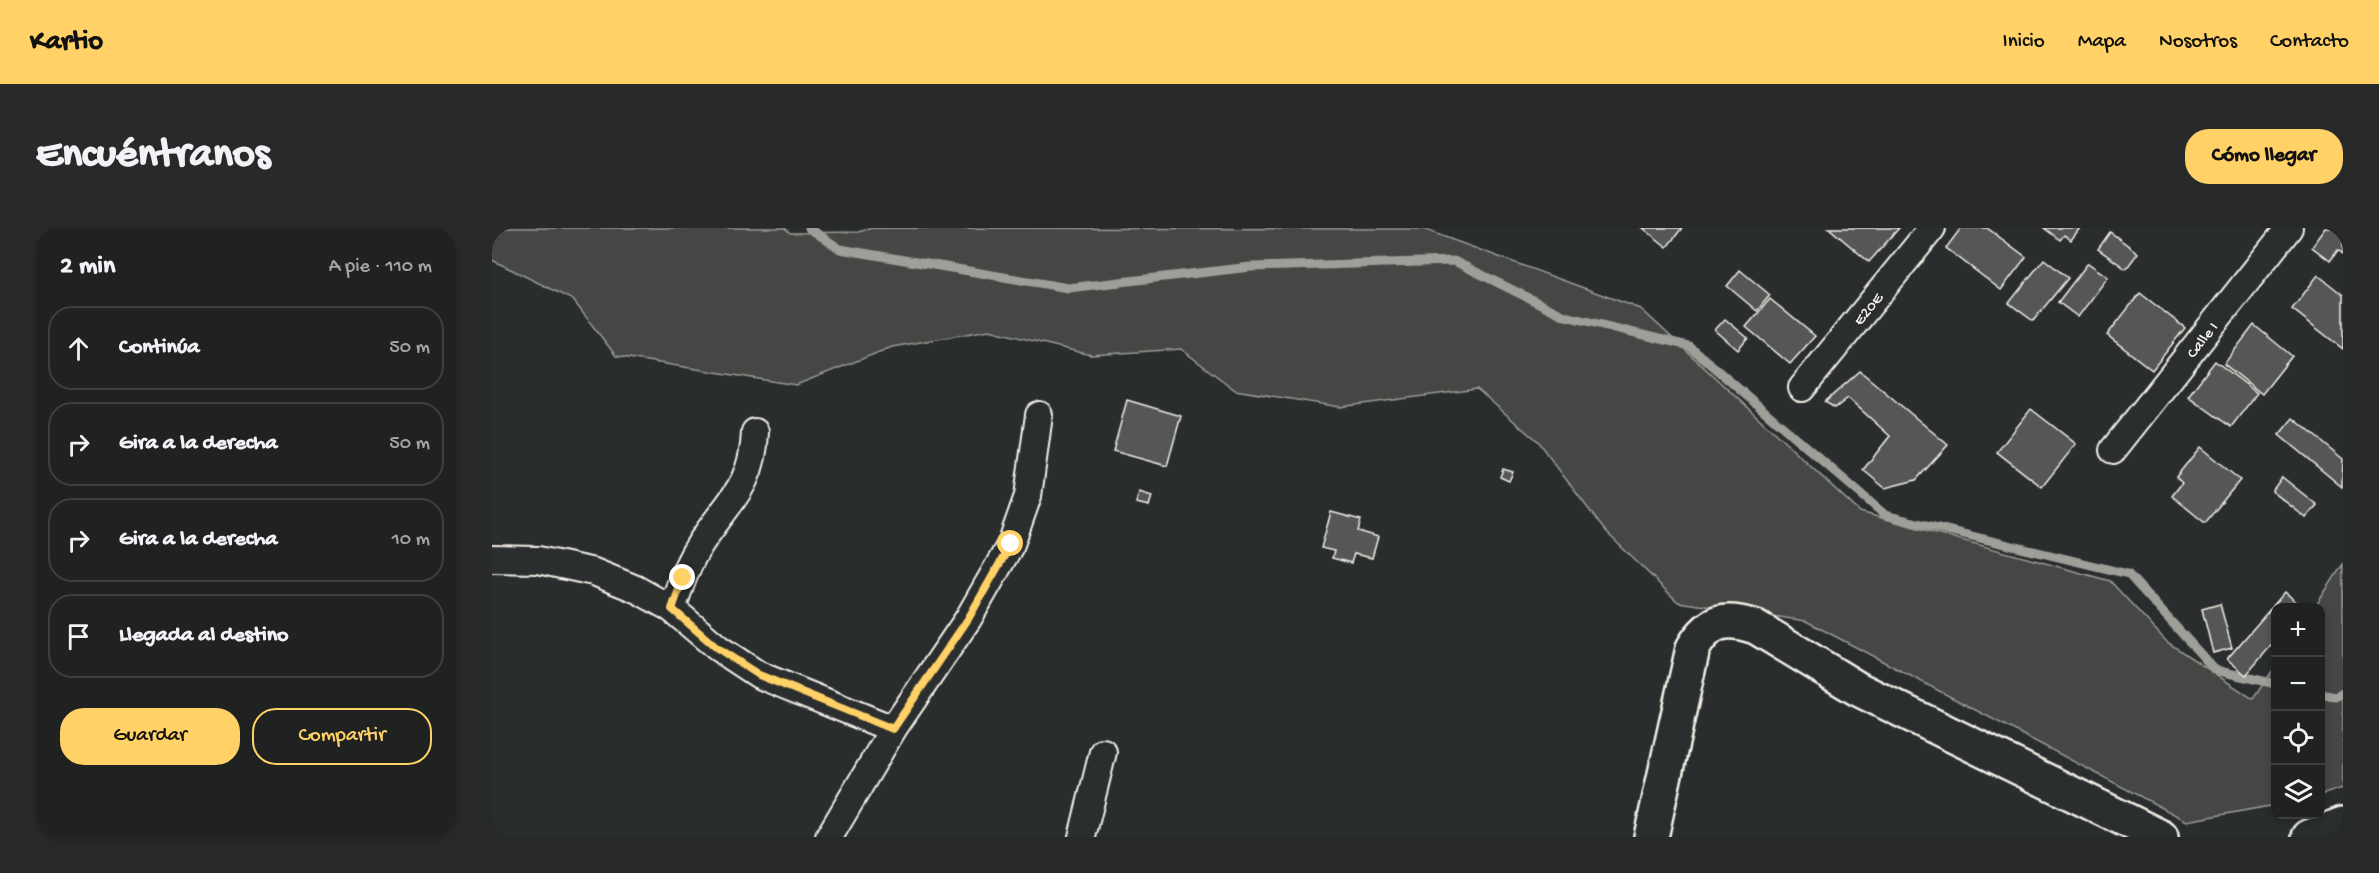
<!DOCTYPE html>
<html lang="es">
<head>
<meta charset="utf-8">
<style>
  :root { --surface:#202222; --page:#282a2a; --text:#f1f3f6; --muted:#a2a4a5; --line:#3d3f40; --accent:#ffd166 }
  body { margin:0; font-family:"Gochi Hand",sans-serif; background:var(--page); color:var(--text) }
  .controls { position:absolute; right:18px; bottom:18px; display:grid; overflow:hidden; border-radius:12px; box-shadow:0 3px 9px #0003 }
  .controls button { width:54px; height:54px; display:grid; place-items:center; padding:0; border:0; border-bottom:2px solid var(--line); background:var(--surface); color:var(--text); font:30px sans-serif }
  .stop { position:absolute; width:18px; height:18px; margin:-14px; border:4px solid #ffd166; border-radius:50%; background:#fff }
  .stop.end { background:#ffd166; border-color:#fff; box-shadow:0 2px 6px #0008 }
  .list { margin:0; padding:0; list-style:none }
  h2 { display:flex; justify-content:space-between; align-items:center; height:78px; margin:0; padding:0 24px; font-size:26px }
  h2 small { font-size:20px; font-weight:400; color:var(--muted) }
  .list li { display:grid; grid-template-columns:39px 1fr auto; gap:18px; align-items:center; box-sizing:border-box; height:84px; margin:0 12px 12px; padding:0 12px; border:2px solid var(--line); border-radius:24px }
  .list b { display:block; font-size:22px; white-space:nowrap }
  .list em { font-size:20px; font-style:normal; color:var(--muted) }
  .actions { display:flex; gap:12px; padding:18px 24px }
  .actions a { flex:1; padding:14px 0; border:2px solid var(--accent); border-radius:24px; text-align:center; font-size:21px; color:var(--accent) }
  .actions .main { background:var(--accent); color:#111 }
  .icon { flex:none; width:33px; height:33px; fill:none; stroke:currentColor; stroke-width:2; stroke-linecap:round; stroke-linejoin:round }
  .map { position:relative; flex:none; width:1851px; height:609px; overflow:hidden; border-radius:24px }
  header { display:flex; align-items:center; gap:36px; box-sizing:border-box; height:84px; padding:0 30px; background:var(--accent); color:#111 }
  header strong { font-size:28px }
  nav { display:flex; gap:33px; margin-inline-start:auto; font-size:21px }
  .intro { display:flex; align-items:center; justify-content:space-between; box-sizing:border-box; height:144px; padding:0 36px }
  h1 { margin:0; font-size:42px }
  .button { padding:15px 27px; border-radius:24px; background:var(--accent); color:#111; font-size:21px; font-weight:700 }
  main { display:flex; gap:36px; padding:0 36px }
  aside { flex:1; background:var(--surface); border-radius:24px; box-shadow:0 3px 9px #0003 }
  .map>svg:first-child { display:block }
  .green { fill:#444645; stroke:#9c9c96; stroke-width:1.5 }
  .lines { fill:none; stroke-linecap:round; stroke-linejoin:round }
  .stream { stroke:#9f9f9a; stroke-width:9 }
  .building { fill:#555756; stroke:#f4f1e8; stroke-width:1.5 }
  .street-casing { stroke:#f4f1e8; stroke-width:30 }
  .secondary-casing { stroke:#f4f1e8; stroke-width:38 }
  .street { stroke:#2a2d2e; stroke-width:26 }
  .secondary { stroke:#2a2d2e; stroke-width:33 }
  .route { stroke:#ffd166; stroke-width:8 }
  .labels { text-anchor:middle; stroke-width:5; stroke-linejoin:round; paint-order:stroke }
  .street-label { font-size:16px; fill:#f4f1e8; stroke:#2a2d2e }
</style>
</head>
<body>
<header>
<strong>Kartio</strong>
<nav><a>Inicio</a><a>Mapa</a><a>Nosotros</a><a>Contacto</a></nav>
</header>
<div class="intro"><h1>Encuéntranos</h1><a class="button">Cómo llegar</a></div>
<main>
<aside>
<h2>2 min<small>A pie · 110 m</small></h2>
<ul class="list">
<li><svg class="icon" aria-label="ahead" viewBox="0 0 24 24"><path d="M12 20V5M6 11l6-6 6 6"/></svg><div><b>Continúa</b></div><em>50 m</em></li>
<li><svg class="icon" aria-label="right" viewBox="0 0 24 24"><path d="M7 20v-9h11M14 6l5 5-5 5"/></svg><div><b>Gira a la derecha</b></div><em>50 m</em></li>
<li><svg class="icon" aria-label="right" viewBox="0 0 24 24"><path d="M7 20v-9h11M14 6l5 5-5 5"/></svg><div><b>Gira a la derecha</b></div><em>10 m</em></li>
<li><svg class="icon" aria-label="arrive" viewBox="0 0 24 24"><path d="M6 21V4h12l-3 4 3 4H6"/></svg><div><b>Llegada al destino</b></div></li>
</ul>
<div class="actions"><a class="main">Guardar</a><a>Compartir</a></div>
</aside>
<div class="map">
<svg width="1851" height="609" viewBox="0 0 1851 609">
  <rect width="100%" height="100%" fill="#2a2d2e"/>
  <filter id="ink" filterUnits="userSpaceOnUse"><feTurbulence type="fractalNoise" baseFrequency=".0167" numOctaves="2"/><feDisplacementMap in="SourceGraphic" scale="12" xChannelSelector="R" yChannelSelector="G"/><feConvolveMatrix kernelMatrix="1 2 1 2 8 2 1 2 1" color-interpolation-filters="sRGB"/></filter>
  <g filter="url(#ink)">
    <g class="green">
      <path d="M 0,0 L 293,0 L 298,5 L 366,4 L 380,0 L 931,1 L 1149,81 L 1368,284 L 1618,353 L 1675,414 L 1761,471 L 1783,439 L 1783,577 L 1695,593 L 1314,393 L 1186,374 L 1113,303 L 1046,214 L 985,161 L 848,179 L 743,162 L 689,121 L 599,127 L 497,102 L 400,119 L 304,157 L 124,128 L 81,72 L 0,32 Z"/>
      <path d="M 1851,336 L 1851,560 L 1829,567 L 1828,380 L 1823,379 Z"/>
    </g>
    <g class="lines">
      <g class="stream">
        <path d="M 317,0 L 348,21 L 576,60 L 759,39 L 962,33 L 1073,88 L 1197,118 L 1393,287 L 1636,346 L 1723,442 L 1784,456"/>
        <path d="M 1828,466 L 1844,469 L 1851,465"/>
      </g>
    </g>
    <g class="building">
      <path d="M 1151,0 L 1190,0 L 1175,19 Z"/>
      <path d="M 1337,0 L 1407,0 L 1377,34 Z"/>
      <path d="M 1469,0 L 1495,0 L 1534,29 L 1509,62 L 1454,20 Z"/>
      <path d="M 1552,0 L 1588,0 L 1579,12 L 1572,7 L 1568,12 Z"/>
      <path d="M 1834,0 L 1851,0 L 1851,26 L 1846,22 L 1838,33 L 1820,19 Z"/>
      <path d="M 1618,4 L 1646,25 L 1634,41 L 1606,21 Z"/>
      <path d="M 1552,31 L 1576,50 L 1541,93 L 1517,75 Z"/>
      <path d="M 1596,35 L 1616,49 L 1586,89 L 1566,74 Z"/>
      <path d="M 1248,42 L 1278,67 L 1265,83 L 1235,58 Z"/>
      <path d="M 1826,47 L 1851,67 L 1851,121 L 1800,81 Z"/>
      <path d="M 1648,65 L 1693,100 L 1660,142 L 1615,107 Z"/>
      <path d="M 1278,71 L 1323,108 L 1298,136 L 1254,99 Z"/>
      <path d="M 1233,91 L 1256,110 L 1246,122 L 1223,102 Z"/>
      <path d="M 1762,97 L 1800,128 L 1770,166 L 1732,136 Z"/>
      <path d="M 1723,133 L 1765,165 L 1739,199 L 1696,168 Z"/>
      <path d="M 1368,143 L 1456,217 L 1424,252 L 1393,260 L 1371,242 L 1398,208 L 1356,170 L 1343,180 L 1333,174 Z"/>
      <path d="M 635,172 L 689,188 L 675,238 L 621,223 Z"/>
      <path d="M 1539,181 L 1584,216 L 1550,259 L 1505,224 Z"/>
      <path d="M 1801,190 L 1851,231 L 1850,259 L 1787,207 Z"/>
      <path d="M 1708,219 L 1748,252 L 1713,295 L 1680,268 L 1690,255 L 1684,249 Z"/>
      <path d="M 1011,241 L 1021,244 L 1017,253 L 1008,249 Z"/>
      <path d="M 1790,249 L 1825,277 L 1814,290 L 1780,263 Z"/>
      <path d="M 647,264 L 660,268 L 657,278 L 644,275 Z"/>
      <path d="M 839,284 L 869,292 L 866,303 L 886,309 L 880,330 L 862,326 L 859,335 L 840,330 L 842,323 L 829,320 Z"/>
      <path d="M 1793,364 L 1811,380 L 1784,380 L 1784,412 L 1754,447 L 1735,431 Z"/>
      <path d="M 1728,376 L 1740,420 L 1721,425 L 1710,381 Z"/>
    </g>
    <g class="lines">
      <g class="street-casing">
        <g id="street">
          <path d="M 1310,160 L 1440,0"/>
          <path d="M 1621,222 L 1797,0"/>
          <path d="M 0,331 L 46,332 L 102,344 L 144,361 L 180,381 L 226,420 L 267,447 L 401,501"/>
          <path d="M 180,381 C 187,361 193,340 205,321 C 232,276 261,262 263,204"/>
          <path d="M 337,609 L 401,501 L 476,391 L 519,316 L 536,268 L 547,187"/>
          <path d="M 590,609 L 611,524"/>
        </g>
      </g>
      <g class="secondary-casing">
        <g id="secondary">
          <path d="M 1159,609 L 1201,420 C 1218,392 1232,389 1264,399 L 1366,461 L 1669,609"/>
          <path d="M 1817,609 L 1851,596"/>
        </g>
      </g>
      <use href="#street" class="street"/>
      <use href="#secondary" class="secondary"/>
    </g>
  </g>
  <g class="lines" filter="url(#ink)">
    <path class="route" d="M 191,350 L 180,381 L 225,420 L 267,447 L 401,501 L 476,391 L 519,316"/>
  </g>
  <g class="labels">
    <g class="street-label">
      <text transform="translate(1375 80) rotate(-51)" y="6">E20E</text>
      <text transform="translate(1709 111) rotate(-52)" y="6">Calle I</text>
    </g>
  </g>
</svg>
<div class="controls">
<button>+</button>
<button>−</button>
<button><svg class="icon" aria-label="locate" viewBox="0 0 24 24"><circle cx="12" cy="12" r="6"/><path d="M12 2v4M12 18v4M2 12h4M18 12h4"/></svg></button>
<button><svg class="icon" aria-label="layers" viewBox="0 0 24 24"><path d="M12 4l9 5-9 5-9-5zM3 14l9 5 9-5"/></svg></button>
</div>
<div class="stop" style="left:519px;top:316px"></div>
<div class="stop end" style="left:191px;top:350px"></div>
</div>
</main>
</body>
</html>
